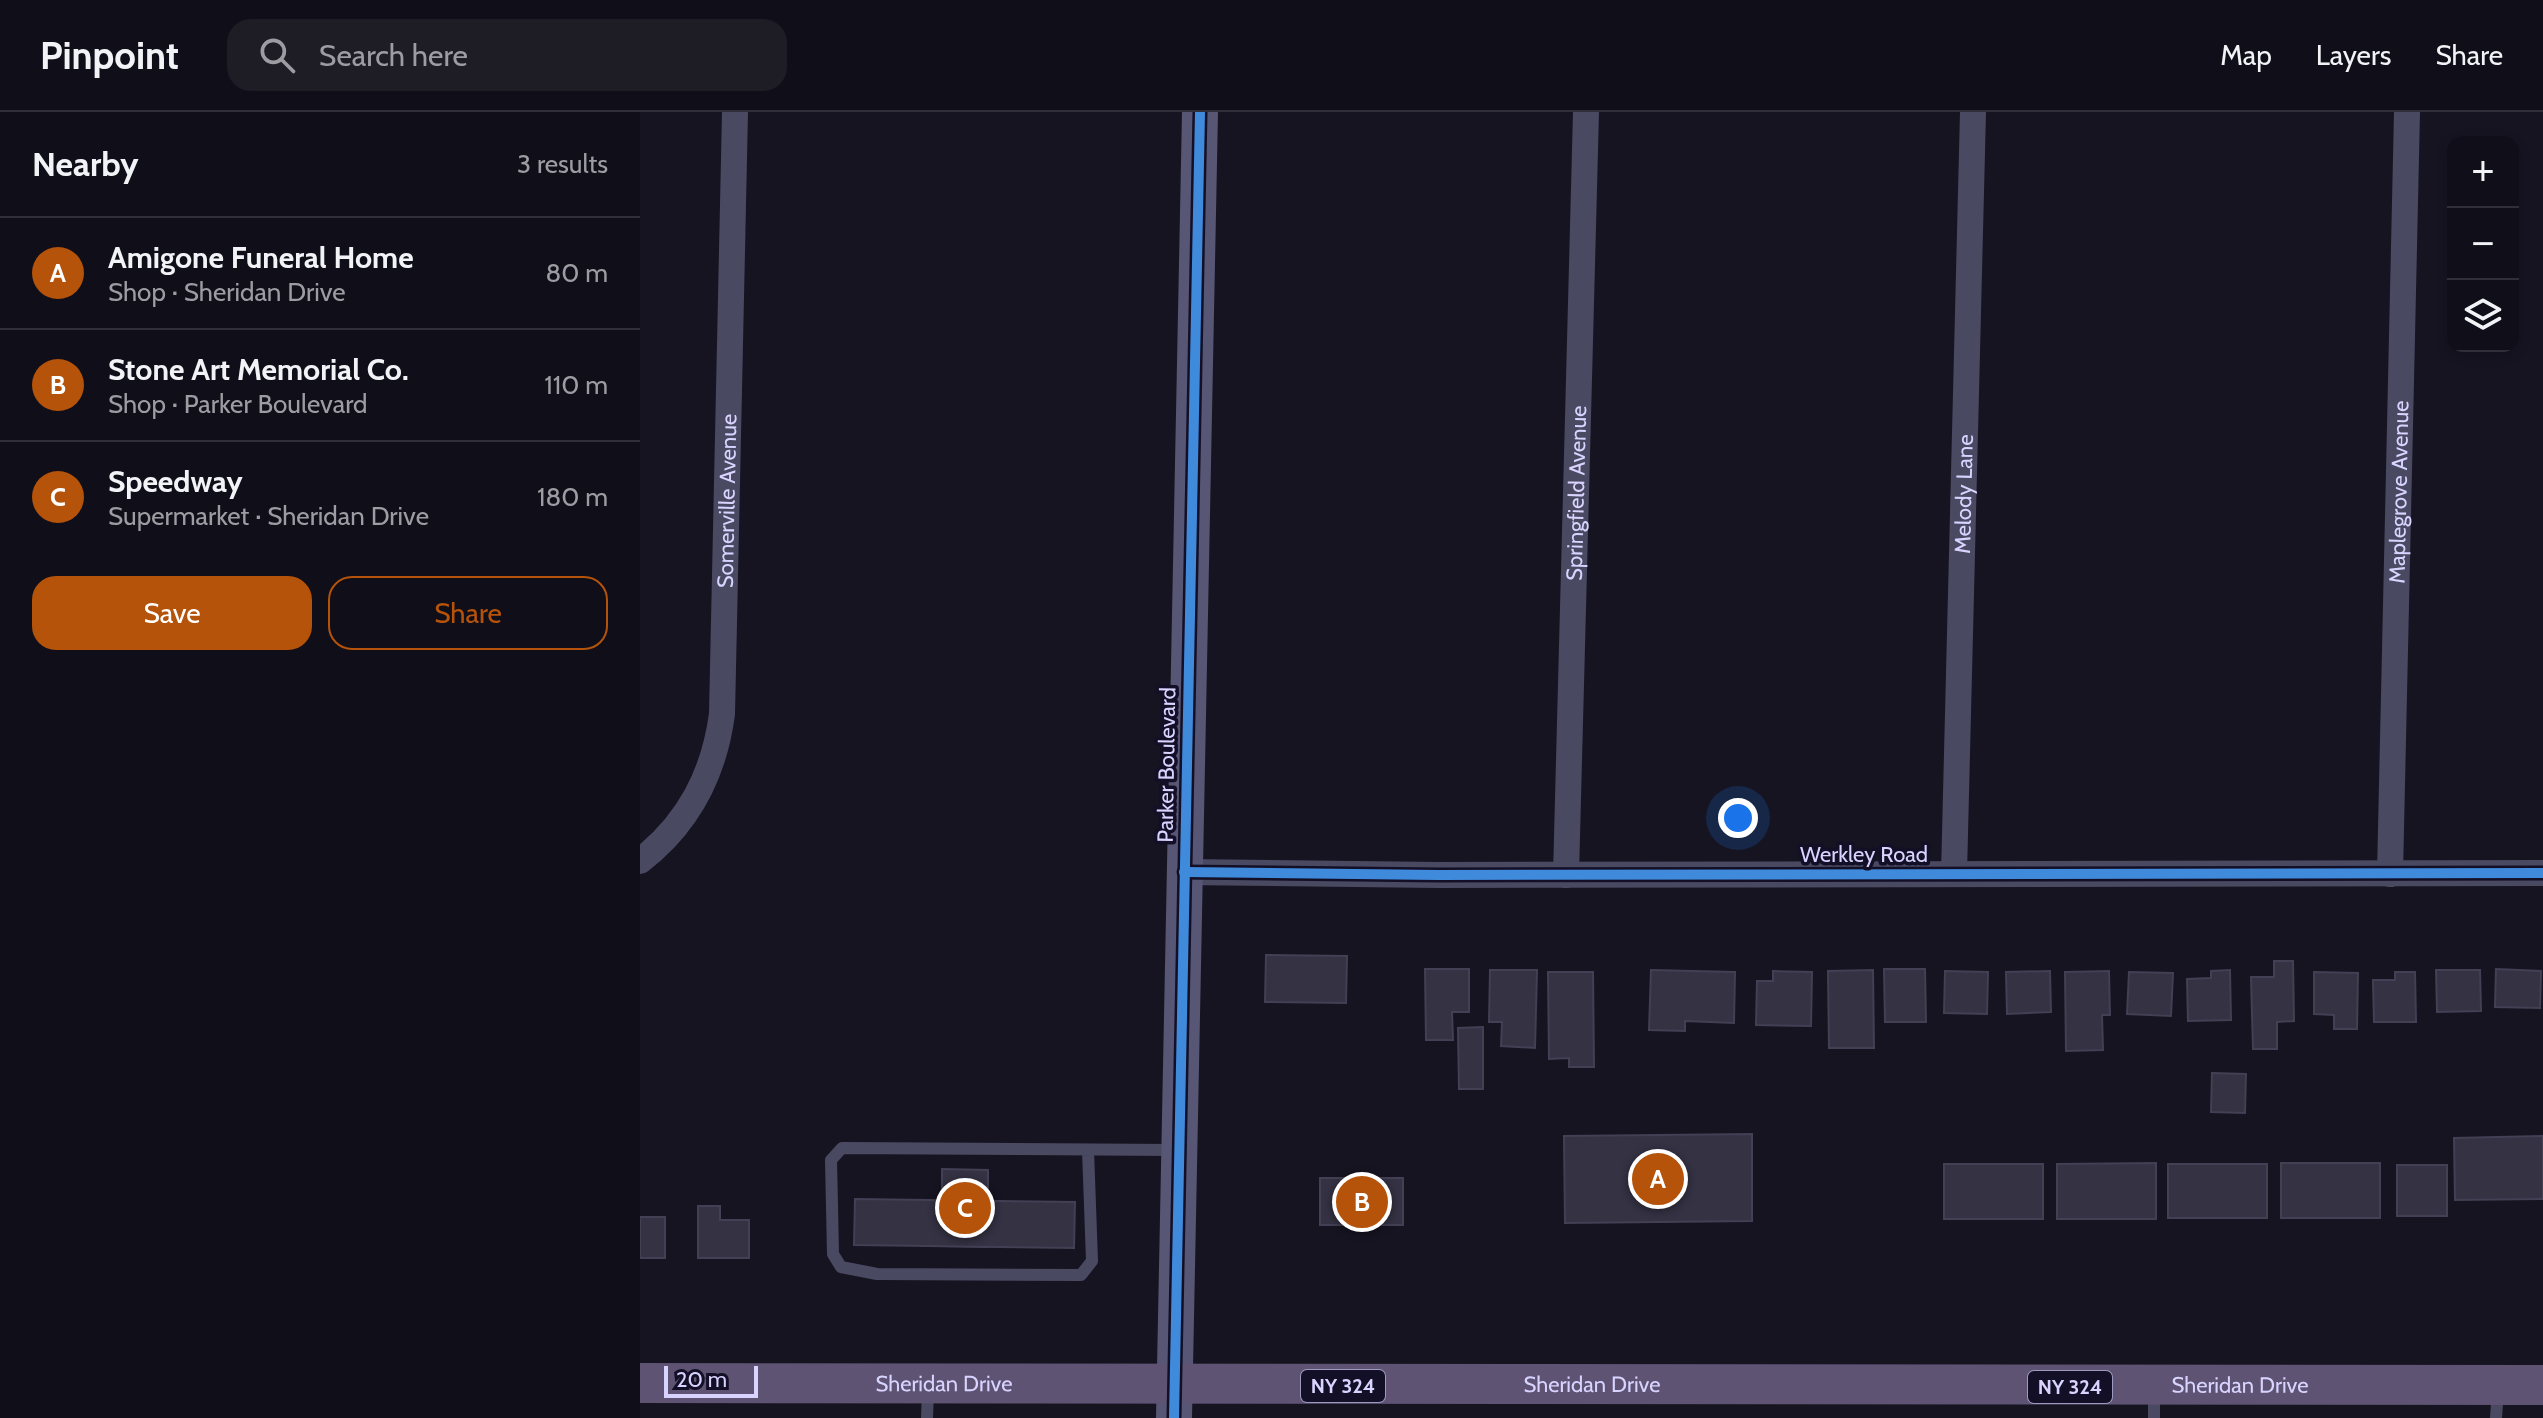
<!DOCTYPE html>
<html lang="en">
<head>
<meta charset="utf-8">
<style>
  :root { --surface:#100f19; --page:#1e1d26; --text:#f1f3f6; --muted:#9c9ca2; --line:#302f38; --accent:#b45309 }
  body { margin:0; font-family:Cabin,sans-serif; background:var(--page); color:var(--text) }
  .controls { position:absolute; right:24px; top:24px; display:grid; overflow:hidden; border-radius:16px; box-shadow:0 4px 12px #0003 }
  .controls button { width:72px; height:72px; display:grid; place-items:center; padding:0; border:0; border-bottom:2px solid var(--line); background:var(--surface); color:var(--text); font:40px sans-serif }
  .scale { position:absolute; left:24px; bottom:20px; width:94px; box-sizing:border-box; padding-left:8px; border:4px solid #d9d4ff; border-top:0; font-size:22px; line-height:28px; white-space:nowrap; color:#d9d4ff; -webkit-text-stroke:6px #130f26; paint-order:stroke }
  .you { position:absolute; left:1098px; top:706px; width:28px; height:28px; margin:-20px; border:6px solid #fff; border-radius:50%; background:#1a73e8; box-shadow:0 0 0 12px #1a73e833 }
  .badge { display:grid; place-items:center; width:52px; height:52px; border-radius:50%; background:var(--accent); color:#fff; font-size:26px; font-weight:700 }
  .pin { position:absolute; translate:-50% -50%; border:4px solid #fff; box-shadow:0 2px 8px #0006 }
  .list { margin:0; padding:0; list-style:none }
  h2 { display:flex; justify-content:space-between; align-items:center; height:104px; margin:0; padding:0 32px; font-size:34px }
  h2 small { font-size:26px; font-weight:400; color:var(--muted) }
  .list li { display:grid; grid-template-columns:52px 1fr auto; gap:24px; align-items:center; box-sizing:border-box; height:112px; padding:0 32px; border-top:2px solid var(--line) }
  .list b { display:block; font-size:30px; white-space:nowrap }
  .list p { margin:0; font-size:26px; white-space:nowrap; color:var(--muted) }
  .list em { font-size:26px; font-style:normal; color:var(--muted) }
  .actions { display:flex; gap:16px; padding:24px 32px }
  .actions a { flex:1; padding:18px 0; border:2px solid var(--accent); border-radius:24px; text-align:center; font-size:28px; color:var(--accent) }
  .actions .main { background:var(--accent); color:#fff }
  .icon { flex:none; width:44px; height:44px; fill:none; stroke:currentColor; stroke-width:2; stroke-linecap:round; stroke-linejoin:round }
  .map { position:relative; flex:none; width:1903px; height:1306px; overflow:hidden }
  header { display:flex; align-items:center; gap:48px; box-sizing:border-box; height:112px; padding:0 40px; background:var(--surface); border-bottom:2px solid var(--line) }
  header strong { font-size:38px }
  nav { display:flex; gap:44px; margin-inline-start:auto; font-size:28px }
  .search { width:560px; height:72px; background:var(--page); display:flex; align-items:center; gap:20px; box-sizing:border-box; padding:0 28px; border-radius:24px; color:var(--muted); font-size:30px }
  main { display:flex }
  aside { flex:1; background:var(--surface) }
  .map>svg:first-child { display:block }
  .building { fill:#343243; stroke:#433f54; stroke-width:2 }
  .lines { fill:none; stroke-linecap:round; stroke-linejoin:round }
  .lane { stroke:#4a4962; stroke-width:12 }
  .street { stroke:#4a4962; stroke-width:26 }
  .secondary { stroke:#575674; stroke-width:36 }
  .primary { stroke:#5e5373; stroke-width:40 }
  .cycleway-casing { stroke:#130f26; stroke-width:15 }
  .cycleway { stroke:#408adc; stroke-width:10 }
  .labels { text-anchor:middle; stroke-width:7; stroke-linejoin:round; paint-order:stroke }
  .shield { fill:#130f26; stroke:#9e99be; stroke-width:2 }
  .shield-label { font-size:20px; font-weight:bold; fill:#d9d4ff }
  .street-label { font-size:22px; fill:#d9d4ff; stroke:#130f26 }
</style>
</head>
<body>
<header>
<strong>Pinpoint</strong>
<div class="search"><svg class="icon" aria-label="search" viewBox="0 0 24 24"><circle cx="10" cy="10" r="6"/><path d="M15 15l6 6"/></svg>Search here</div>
<nav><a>Map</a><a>Layers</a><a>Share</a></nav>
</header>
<main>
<aside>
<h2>Nearby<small>3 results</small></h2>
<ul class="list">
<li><span class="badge">A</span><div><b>Amigone Funeral Home</b><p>Shop · Sheridan Drive</p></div><em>80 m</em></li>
<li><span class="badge">B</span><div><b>Stone Art Memorial Co.</b><p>Shop · Parker Boulevard</p></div><em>110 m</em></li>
<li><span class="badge">C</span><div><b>Speedway</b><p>Supermarket · Sheridan Drive</p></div><em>180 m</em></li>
</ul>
<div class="actions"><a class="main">Save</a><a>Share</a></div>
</aside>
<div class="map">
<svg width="1903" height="1306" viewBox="0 0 1903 1306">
  <rect width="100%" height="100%" fill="#161421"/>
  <g class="building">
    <path d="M 626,843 L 707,844 L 706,891 L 625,890 Z"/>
    <path d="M 1634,849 L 1653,849 L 1654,909 L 1637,910 L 1637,937 L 1613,937 L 1611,865 L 1634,865 Z"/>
    <path d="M 785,857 L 829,857 L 829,900 L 812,900 L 813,928 L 786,928 Z"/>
    <path d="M 1244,857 L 1285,857 L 1286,910 L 1245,910 Z"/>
    <path d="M 1856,857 L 1901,859 L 1900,896 L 1855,895 Z"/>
    <path d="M 850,858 L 897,858 L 895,936 L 861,934 L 862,910 L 849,910 Z"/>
    <path d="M 1011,858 L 1095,860 L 1094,911 L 1045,909 L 1045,919 L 1009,918 Z"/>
    <path d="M 1233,858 L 1234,936 L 1189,936 L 1188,859 Z"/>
    <path d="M 1590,858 L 1591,908 L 1548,909 L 1547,867 L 1571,866 L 1571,859 Z"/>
    <path d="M 1796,858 L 1840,858 L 1841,899 L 1797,900 Z"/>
    <path d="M 1133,859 L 1172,860 L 1171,914 L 1116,913 L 1117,869 L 1133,869 Z"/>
    <path d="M 1305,859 L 1348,860 L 1347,902 L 1304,901 Z"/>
    <path d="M 1410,859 L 1411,900 L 1367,902 L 1366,860 Z"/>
    <path d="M 1469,859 L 1470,903 L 1462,903 L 1463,938 L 1426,939 L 1425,860 Z"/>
    <path d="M 908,860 L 953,860 L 954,955 L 929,955 L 929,946 L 909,947 Z"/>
    <path d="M 1489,860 L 1533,861 L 1531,904 L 1487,902 Z"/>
    <path d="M 1674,860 L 1718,861 L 1717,917 L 1694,917 L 1694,903 L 1674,902 Z"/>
    <path d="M 1755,860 L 1775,860 L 1776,910 L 1734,910 L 1733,868 L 1755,868 Z"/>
    <path d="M 843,915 L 843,977 L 819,977 L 818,916 Z"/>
    <path d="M 1572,961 L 1606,962 L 1605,1001 L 1571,1000 Z"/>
    <path d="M 1112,1022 L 1112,1109 L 925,1111 L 924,1024 Z"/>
    <path d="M 1903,1024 L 1903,1087 L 1815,1088 L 1814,1026 Z"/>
    <path d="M 1516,1051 L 1516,1107 L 1417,1107 L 1417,1052 Z"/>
    <rect x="1641" y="1051" width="99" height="55"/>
    <rect x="1304" y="1052" width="99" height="55"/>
    <rect x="1528" y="1052" width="99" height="54"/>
    <rect x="1757" y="1053" width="50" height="51"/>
    <path d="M 302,1057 L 348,1058 L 348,1135 L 302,1134 Z"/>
    <rect x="680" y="1066" width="83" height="47"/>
    <path d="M 215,1087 L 435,1090 L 434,1136 L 214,1133 Z"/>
    <path d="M 58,1094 L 80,1094 L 80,1108 L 109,1108 L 109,1146 L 58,1146 Z"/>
    <rect x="0" y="1105" width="25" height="41"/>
  </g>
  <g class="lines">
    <g class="lane">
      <path d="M 448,1038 L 452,1149 L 441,1163 L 237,1162 L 201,1155 L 193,1142 L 191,1048 L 202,1036 L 536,1038"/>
      <path d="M 287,1306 L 288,1277"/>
      <path d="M 1514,1306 L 1514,1277"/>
      <path d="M 1856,1306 L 1858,1277"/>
    </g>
    <g class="street">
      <path id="s1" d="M 0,749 C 49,711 74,662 82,602 L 95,0"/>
      <path d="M 544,760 L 799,763 L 1903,761"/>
      <path id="s2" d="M 1314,762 L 1333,0"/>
      <path id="s3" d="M 1750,762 L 1767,0"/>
      <path id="s4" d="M 926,763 L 946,0"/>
    </g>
    <path class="secondary" d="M 534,1306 L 560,0"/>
    <path class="primary" id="s5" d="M 0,1271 L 1903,1273"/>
    <g class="cycleway-casing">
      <g id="cycleway">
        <path d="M 544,760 L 799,763 L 1903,761"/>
        <path d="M 534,1306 L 560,0"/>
      </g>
    </g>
    <use href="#cycleway" class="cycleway"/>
  </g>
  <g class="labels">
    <g class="shield">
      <rect x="661" y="1258" width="84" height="32" rx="6"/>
      <rect x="1388" y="1259" width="84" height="32" rx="6"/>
    </g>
    <g class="shield-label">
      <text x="703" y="1281">NY 324</text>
      <text x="1430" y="1282">NY 324</text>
    </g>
    <g class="street-label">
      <text dy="8" stroke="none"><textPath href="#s4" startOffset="382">Springfield Avenue</textPath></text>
      <text dy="8" stroke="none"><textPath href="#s2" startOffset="380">Melody Lane</textPath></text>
      <text dy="8" stroke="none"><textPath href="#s3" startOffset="382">Maplegrove Avenue</textPath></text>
      <text dy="8" stroke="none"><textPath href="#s1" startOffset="386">Somerville Avenue</textPath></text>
      <text transform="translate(526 653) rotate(-89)" y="8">Parker Boulevard</text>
      <text x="1224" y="750">Werkley Road</text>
      <text dy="8" stroke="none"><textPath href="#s5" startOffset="304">Sheridan Drive</textPath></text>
      <text dy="8" stroke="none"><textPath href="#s5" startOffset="1600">Sheridan Drive</textPath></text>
      <text dy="8" stroke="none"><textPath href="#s5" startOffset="952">Sheridan Drive</textPath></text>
    </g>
  </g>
</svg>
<div class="controls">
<button>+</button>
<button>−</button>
<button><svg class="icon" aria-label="layers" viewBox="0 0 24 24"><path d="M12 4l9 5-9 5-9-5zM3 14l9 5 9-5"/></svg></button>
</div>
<div class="scale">20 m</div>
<div class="you"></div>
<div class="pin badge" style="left:1018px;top:1067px">A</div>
<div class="pin badge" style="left:722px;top:1090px">B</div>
<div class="pin badge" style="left:325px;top:1096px">C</div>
</div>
</main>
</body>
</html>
